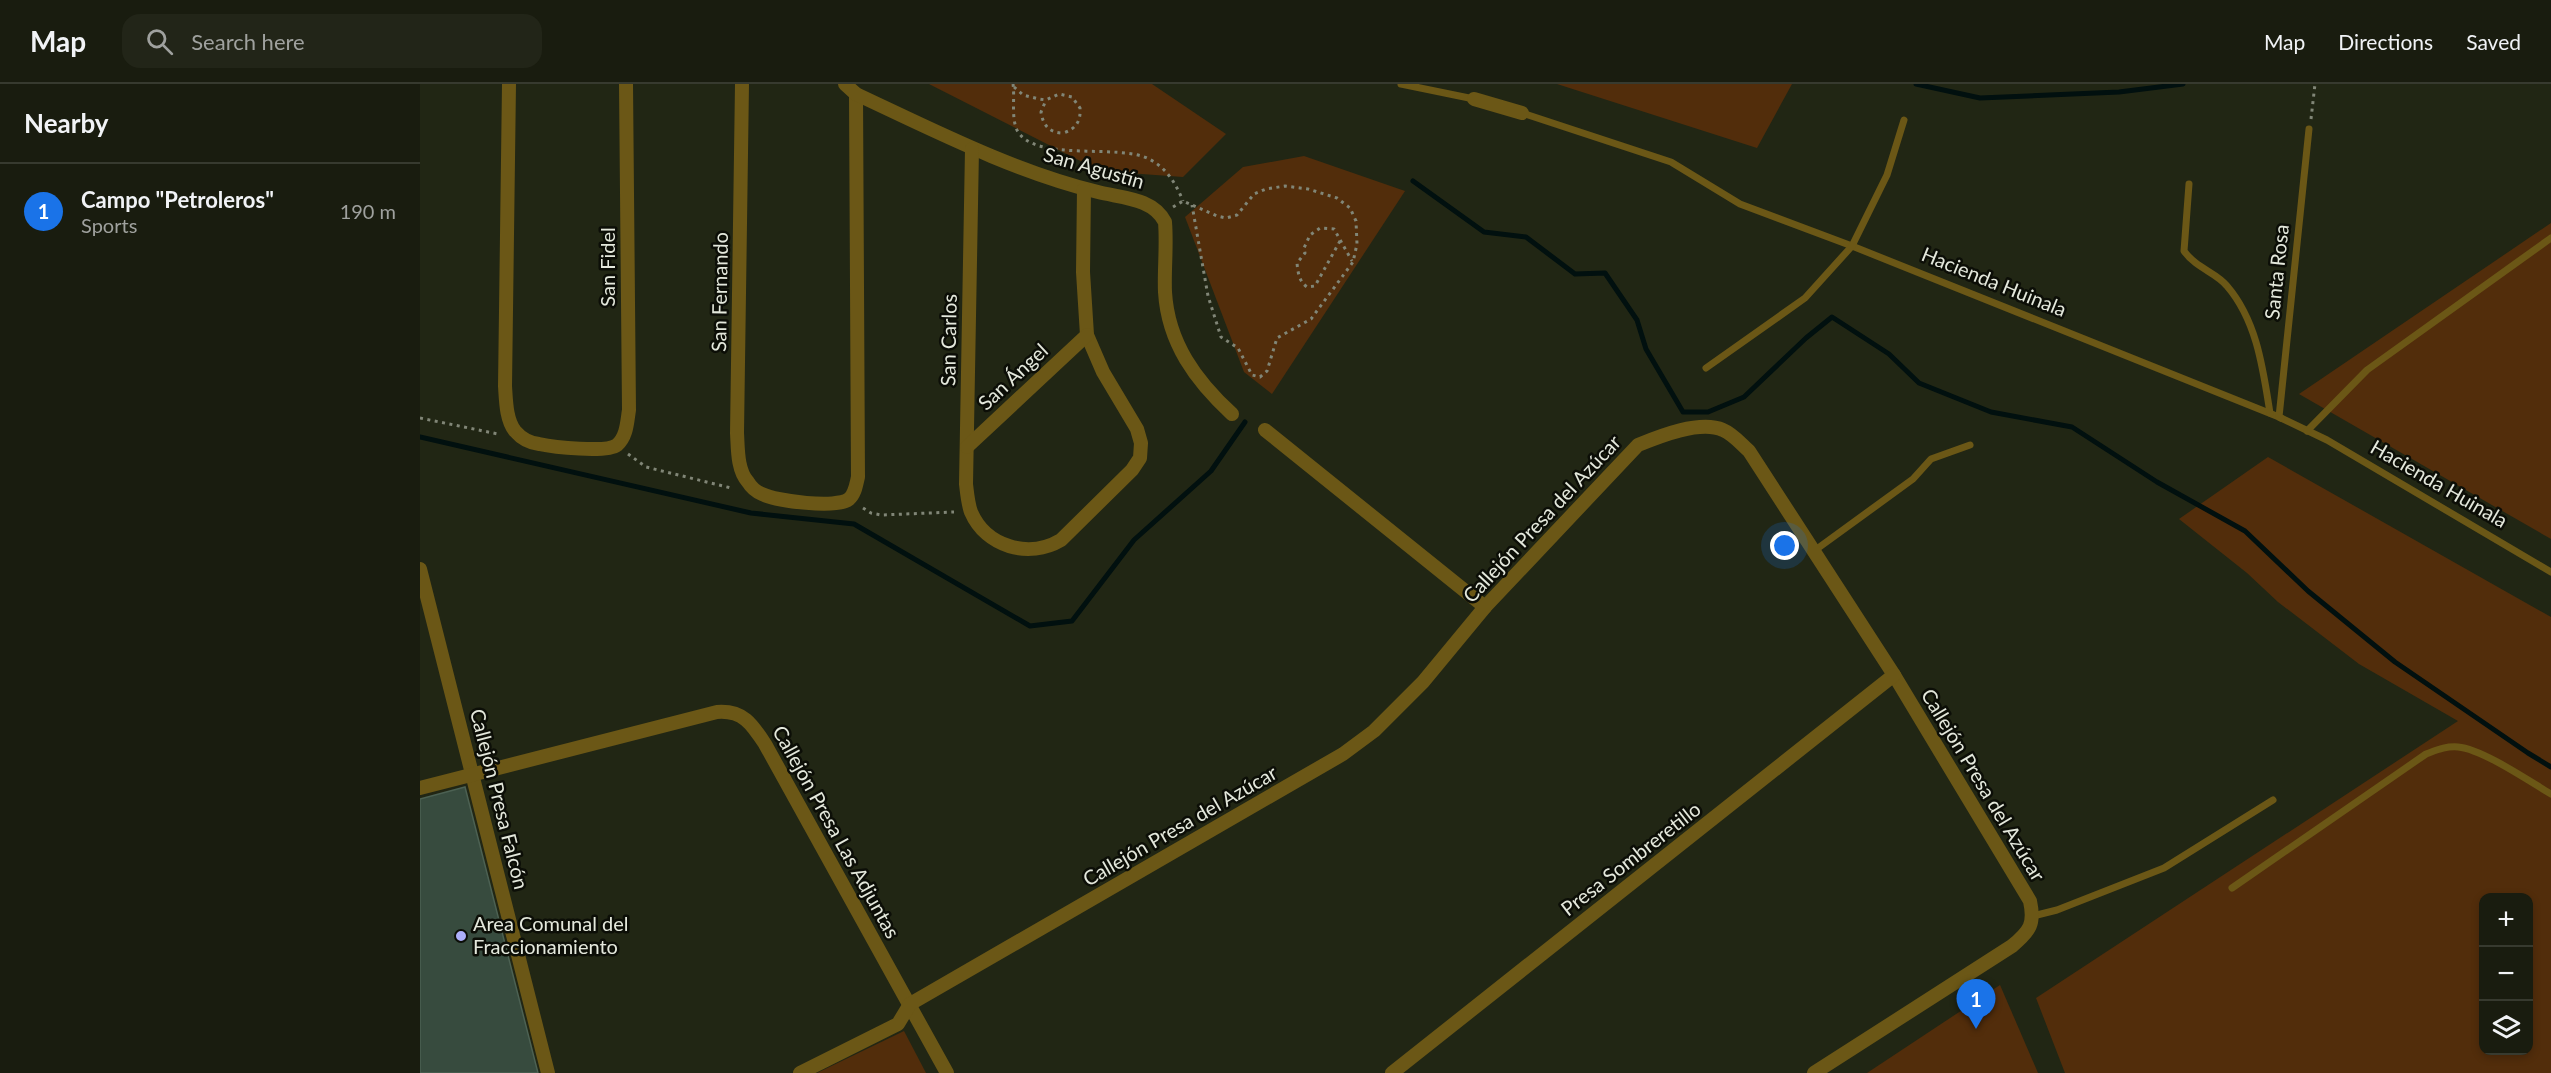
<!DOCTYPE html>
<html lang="en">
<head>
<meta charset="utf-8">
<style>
  :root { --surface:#191c0f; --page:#222518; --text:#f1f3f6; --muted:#9fa19e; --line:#373a2f; --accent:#1a73e8 }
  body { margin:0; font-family:Lato,sans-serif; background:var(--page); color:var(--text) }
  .controls { position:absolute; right:18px; bottom:18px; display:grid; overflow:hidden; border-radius:12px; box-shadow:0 3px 9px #0003 }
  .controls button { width:54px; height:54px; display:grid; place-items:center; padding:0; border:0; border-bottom:2px solid var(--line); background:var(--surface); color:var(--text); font:30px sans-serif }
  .you { position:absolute; left:1365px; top:462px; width:21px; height:21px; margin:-15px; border:4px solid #fff; border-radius:50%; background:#1a73e8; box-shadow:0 0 0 9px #1a73e833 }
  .badge { display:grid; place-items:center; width:39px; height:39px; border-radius:50%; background:var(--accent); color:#fff; font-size:20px; font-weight:700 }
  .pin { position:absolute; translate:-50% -50px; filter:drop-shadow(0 2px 3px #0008) }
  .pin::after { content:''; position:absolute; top:32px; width:21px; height:18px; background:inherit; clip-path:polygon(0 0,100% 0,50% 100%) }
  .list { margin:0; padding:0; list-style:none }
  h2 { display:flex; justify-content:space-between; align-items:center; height:78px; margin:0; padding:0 24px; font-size:26px }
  h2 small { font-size:20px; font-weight:400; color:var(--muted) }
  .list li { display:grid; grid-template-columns:39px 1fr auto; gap:18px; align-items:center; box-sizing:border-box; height:96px; padding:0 24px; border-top:2px solid var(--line) }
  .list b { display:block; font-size:22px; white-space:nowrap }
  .list p { margin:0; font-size:20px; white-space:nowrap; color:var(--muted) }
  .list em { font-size:20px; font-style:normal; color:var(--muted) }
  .icon { flex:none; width:33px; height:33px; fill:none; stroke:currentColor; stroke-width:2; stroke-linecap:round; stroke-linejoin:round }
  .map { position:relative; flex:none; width:2131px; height:989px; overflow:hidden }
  header { display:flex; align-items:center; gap:36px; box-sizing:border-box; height:84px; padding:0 30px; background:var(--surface); border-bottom:2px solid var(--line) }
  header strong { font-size:28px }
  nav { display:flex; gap:33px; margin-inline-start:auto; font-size:21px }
  .search { width:420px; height:54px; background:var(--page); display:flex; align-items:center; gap:15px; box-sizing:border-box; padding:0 21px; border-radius:18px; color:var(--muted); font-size:22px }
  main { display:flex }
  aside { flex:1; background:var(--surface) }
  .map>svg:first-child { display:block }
  .green { fill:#522d0b; fill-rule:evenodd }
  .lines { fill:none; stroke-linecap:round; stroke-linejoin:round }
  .stream { stroke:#01100f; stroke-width:5 }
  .building { fill:#374b3e; stroke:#4c6153; stroke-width:1.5 }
  .path { stroke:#818677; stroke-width:3; stroke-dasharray:3 4.5; stroke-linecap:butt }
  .lane { stroke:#6b5716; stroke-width:7 }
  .street { stroke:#6b5716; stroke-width:14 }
  .poi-dot { fill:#adaffb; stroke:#0c0e07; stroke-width:2 }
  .labels { text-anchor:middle; stroke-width:5; stroke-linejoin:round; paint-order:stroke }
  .street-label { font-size:20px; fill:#e4e8dc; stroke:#0c0e07 }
  .poi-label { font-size:20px; fill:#e4e8dc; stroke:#0c0e07; text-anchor:start }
</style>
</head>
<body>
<header>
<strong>Map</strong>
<div class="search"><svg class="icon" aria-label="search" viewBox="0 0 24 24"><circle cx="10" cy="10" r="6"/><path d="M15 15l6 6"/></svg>Search here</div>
<nav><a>Map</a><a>Directions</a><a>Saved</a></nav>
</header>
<main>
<aside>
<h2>Nearby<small></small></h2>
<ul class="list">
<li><span class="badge">1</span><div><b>Campo &quot;Petroleros&quot;</b><p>Sports</p></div><em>190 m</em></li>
</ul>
</aside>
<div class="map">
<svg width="2131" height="989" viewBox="0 0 2131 989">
  <rect width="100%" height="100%" fill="#212614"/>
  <g class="green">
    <path d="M 509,0 L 732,0 L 806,50 L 763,93 L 680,87 Z"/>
    <path d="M 1137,0 L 1372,0 L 1337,64 Z"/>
    <path d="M 884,72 L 985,107 L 852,310 L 824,288 L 765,133 L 823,83 Z"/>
    <path d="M 2131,139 L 2131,455 L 1879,310 Z"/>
    <path d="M 1848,373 L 2131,533 L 2131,989 L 1645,989 L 1616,914 L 2038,637 L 1939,580 L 1858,518 L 1827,489 L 1759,435 ZM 2064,814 L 2108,814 L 2108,966 L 2064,966 Z"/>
    <path d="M 1580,901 L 1618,989 L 1447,989 Z"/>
    <path d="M 484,947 L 506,989 L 397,989 Z"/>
  </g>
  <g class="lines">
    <g class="stream">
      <path d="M 1496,0 L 1560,14 L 1699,8 L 1763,0"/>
      <path d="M 993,97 L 1064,148 L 1106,153 L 1155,190 L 1185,189 L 1217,236 L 1226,265 L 1263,328 L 1288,328 L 1324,313 L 1386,254 L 1412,233 L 1469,270 L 1499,299 L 1571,328 L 1652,343 L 1737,398 L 1825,447 L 1888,507 L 1975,578 L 2108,669 L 2131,683"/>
      <path d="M 0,353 L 331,429 L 434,440 L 610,542 L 652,537 L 714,456 L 791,387 L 825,338"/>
    </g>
  </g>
  <path class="building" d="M 45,703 L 118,989 L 0,989 L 0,715 Z"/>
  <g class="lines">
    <g class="path">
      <path d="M 593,0 C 595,14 591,33 597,46 C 614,79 699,59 729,75 C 747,84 756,100 763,117"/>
      <path d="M 594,3 L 603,11 L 619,15 L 626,16 L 639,10 L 652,13 L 660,24 C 661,37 656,45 643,49 C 630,49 623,42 621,28 L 626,16"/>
      <path d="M 1891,35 L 1895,0"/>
      <path d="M 753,123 L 763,117 L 797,132 L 806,134 L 817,131 L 834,110 L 846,105 L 865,102 L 888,105 L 917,114 L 930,124 L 936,137 L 937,160 L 933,178 L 891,235 L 857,254 L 847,287 L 840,293 L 832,291 L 818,264 L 801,253 L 788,212 L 772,121"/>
      <path d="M 920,157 L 895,202 L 887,203 C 879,197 878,189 877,179 L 885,169 L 884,164 L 890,151 L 900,144 L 914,145 L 932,177"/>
      <path d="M 0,334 L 78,350"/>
      <path d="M 208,370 L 226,383 L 311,404"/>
      <path d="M 443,424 L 451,429 L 461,431 L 534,428"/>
    </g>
    <g class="lane">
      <path d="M 981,0 L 1054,15"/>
      <path d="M 1102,29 L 1251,78 L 1320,120 L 1432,162 L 1859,333 L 1907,356 L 2131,488"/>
      <path d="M 1769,100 L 1764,167 C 1777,185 1796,188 1807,202 C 1837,237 1843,285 1850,329"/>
      <path d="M 1286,284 L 1385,214 L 1432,162 L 1467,91 L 1484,36"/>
      <path d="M 1861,334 L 1859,333 L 1889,45"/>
      <path d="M 1887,347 L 1947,286 L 2131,154"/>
      <path d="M 1394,467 L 1493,395 L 1511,375 L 1550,361"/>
      <path d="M 1812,804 L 2006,670 C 2017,666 2026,662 2038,663 C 2062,665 2109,697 2131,710"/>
      <path d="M 1613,832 L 1637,826 L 1744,784 L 1853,716"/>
    </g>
    <g class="street">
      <path d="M 89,0 L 85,302 C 86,316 86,336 95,347 C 101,354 110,359 119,360 C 133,363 187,369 197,361 C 207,352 207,338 209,326 L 206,0"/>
      <path d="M 322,0 L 317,349 C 318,364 317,386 328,398 C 331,403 337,408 342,410 C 356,417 417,425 429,415 C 435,410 436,401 438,393 L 436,10"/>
      <path d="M 425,0 L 436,10 C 513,46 595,88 678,108 C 702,114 733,114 745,138 C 747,162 744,185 745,208 C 748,259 776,297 812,330"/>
      <path d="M 1054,15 L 1102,29"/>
      <path d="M 552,65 L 546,400 C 547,409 548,420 551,428 C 566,463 609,475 641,456 L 712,386 L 720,374 L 721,359 L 717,345 L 683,288 L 667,251 L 663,188 L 664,105"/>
      <path d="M 845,346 L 1065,523"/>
      <path d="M 547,363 L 667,251"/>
      <path d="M 0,485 L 128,989"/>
      <path d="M 0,704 L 297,628 C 323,626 332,640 345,660 L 527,989"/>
      <path d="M 380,989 L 478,940 L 490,920 L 923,670 L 954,647 L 1003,598 L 1065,523 L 1218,361 C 1240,352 1280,336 1303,346 C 1313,350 1321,360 1329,367 L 1474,591 L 1610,817 C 1615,840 1610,847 1592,862 L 1394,989"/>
      <path d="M 972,989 L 1474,591"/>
    </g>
  </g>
  <circle class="poi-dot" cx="41" cy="852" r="6"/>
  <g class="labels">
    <g class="street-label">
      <text transform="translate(674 84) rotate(16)" y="7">San Agustín</text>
      <text transform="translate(188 183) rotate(-90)" y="7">San Fidel</text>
      <text transform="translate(1857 188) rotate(-84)" y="7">Santa Rosa</text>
      <text transform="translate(1574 198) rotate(22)" y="7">Hacienda Huinala</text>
      <text transform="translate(300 208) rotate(-89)" y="7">San Fernando</text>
      <text transform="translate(529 256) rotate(-89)" y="7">San Carlos</text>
      <text transform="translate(593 293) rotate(-43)" y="7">San Ángel</text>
      <text transform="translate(2019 400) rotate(30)" y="7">Hacienda Huinala</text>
      <text transform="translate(1122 435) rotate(-47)" y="7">Callejón Presa del Azúcar</text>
      <text transform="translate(1563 701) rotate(59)" y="7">Callejón Presa del Azúcar</text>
      <text transform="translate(79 715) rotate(76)" y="7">Callejón Presa Falcón</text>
      <text transform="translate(760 742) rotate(-30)" y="7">Callejón Presa del Azúcar</text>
      <text transform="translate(416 748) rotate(61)" y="7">Callejón Presa Las Adjuntas</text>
      <text transform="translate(1211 775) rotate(-38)" y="7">Presa Sombreretillo</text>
    </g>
    <g class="poi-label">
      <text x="53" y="847">Area Comunal del<tspan x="53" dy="23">Fraccionamiento</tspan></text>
    </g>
  </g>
</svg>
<div class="controls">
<button>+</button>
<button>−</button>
<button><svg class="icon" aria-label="layers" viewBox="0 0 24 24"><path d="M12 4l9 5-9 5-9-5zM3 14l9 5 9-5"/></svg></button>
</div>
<div class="you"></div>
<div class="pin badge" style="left:1556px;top:945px">1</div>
</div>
</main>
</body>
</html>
